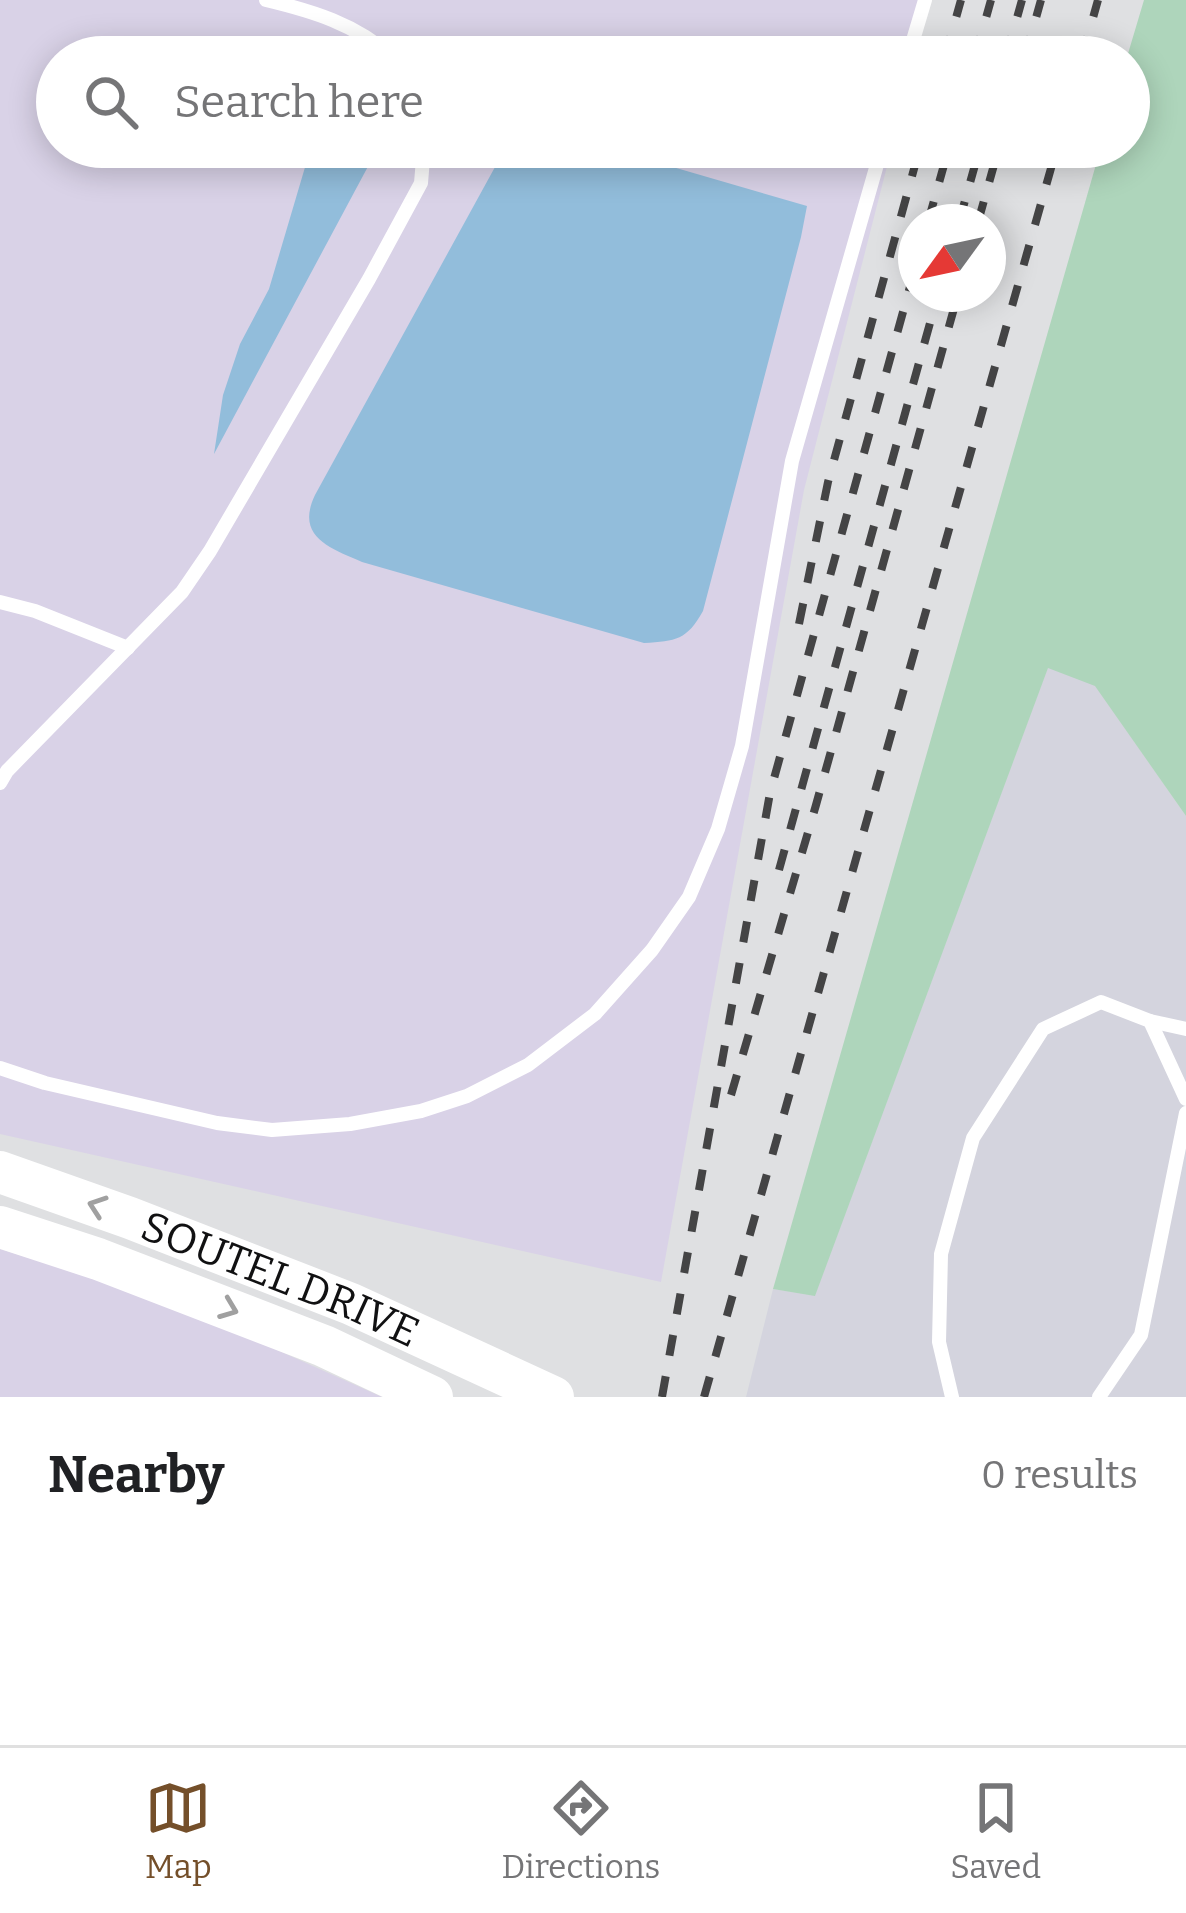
<!DOCTYPE html>
<html lang="en">
<head>
<meta charset="utf-8">
<style>
  :root { --surface:#fff; --page:#f6f6f6; --text:#202124; --muted:#757577; --line:#e0e0e0; --accent:#744f2a }
  body { margin:0; font-family:Bitter,serif; background:var(--page); color:var(--text) }
  .compass { position:absolute; left:898px; top:204px; width:108px; height:108px; border-radius:50%; background:var(--surface); box-shadow:0 6px 30px #0003; rotate:237deg }
  .list { margin:0; padding:0; list-style:none }
  h2 { display:flex; justify-content:space-between; align-items:center; height:156px; margin:0; padding:0 48px; font-size:51px }
  h2 small { font-size:39px; font-weight:400; color:var(--muted) }
  .icon { flex:none; width:66px; height:66px; fill:none; stroke:currentColor; stroke-width:2; stroke-linecap:round; stroke-linejoin:round }
  .map { position:relative; flex:none; width:1186px; height:1397px; overflow:hidden }
  .search { position:absolute; background:var(--surface); box-shadow:0 6px 30px #0003; left:36px; right:36px; top:36px; height:132px; display:flex; align-items:center; gap:30px; box-sizing:border-box; padding:0 42px; border-radius:66px; color:var(--muted); font-size:45px }
  .sheet { height:348px; background:var(--surface) }
  nav { display:flex; justify-content:space-around; align-items:center; box-sizing:border-box; height:168px; border-top:3px solid var(--line); background:var(--surface); font-size:33px; color:var(--muted) }
  nav a { display:grid; justify-items:center; gap:6px }
  nav .on { color:var(--accent) }
  .map>svg:first-child { display:block }
  .built { fill:#d4d4de }
  .industrial { fill:#d9d2e7 }
  .green { fill:#aed5bb }
  .water { fill:#92bddb }
  .lines { fill:none; stroke-linecap:round; stroke-linejoin:round }
  .service { stroke:#fff; stroke-width:14 }
  .primary { stroke:#fff; stroke-width:42 }
  .rail { stroke:#444445; stroke-width:8; stroke-dasharray:21 21; stroke-linecap:butt }
  .oneway { stroke:#a0a0a0 }
  .labels { text-anchor:middle; stroke-width:12; stroke-linejoin:round; paint-order:stroke }
  .street-label { font-size:42px; fill:#111112; stroke:#dfe0e2 }
</style>
</head>
<body>
<div class="map">
<svg width="1186" height="1397" viewBox="0 0 1186 1397">
  <rect width="100%" height="100%" fill="#dfe0e2"/>
  <path class="built" d="M 1048,667 L 1095,685 L 1186,816 L 1186,1397 L 746,1397 L 773,1289 L 815,1295 Z"/>
  <g class="industrial">
    <path d="M 0,0 L 930,0 L 915,57 L 57,57 L 57,147 L 892,147 L 804,490 L 661,1282 L 0,1134 Z"/>
    <path d="M 0,1249 L 75,1272 L 257,1341 L 382,1397 L 0,1397 Z"/>
  </g>
  <path class="green" d="M 1144,0 L 1186,0 L 1186,816 L 1095,686 L 1048,668 L 815,1296 L 773,1289 L 1101,147 L 1129,147 L 1127,57 Z"/>
  <g class="water">
    <path d="M 311,147 L 344,147 L 372,159 L 214,454 L 223,395 L 240,344 L 269,289 Z"/>
    <path d="M 506,147 L 604,147 L 807,206 L 801,237 L 703,611 C 687,640 676,641 644,643 L 362,562 C 330,548 295,537 315,495 Z"/>
  </g>
  <g class="lines">
    <g class="service">
      <path d="M 266,0 C 312,11 356,24 392,57"/>
      <path d="M 908,57 L 925,0"/>
      <path d="M 0,602 L 35,611 L 128,648"/>
      <path d="M 0,783 L 7,771 L 182,592 L 210,551 L 369,279 L 421,183 L 424,147"/>
      <path d="M 1150,1021 L 1186,1029"/>
      <path d="M 0,1068 L 45,1083 L 217,1123 L 272,1130 L 350,1124 L 421,1111 L 467,1096 L 528,1065 L 595,1014 L 652,950 L 689,897 L 718,829 L 742,746 L 792,461 L 882,147"/>
      <path d="M 952,1397 L 939,1342 L 941,1254 L 973,1138 L 1043,1029 L 1101,1002 L 1150,1021 L 1186,1099"/>
      <path d="M 1099,1397 L 1141,1335 L 1186,1113"/>
    </g>
    <g class="primary">
      <path id="s1" d="M 0,1172 L 130,1218 L 351,1304 L 553,1397"/>
      <path d="M 0,1227 L 98,1259 L 324,1346 L 432,1397"/>
    </g>
    <g class="rail">
      <path d="M 945,57 L 961,0"/>
      <path d="M 975,57 L 991,0"/>
      <path d="M 1006,57 L 1022,0"/>
      <path d="M 1025,57 L 1041,0"/>
      <path d="M 1082,57 L 1098,0"/>
      <path d="M 928,222 L 949,147"/>
      <path d="M 959,222 L 980,147"/>
      <path d="M 978,222 L 999,147"/>
      <path d="M 799,624 L 828,482 L 920,147"/>
      <path d="M 779,870 L 938,294"/>
      <path d="M 731,1095 L 816,805 L 958,294"/>
      <path d="M 662,1397 L 770,793 L 916,265"/>
      <path d="M 704,1397 L 1057,147"/>
    </g>
  </g>
  <defs><path id="oneway-chevron" d="M-2-3.5L2.5 0L-2 3.5" fill="none" stroke-width="1.6" stroke-linecap="round" stroke-linejoin="round" transform="scale(3)"/></defs>
  <g class="oneway">
    <use href="#oneway-chevron" transform="translate(97 1206) rotate(-161)"/>
    <use href="#oneway-chevron" transform="translate(229 1309) rotate(21)"/>
  </g>
  <g class="labels">
    <g class="street-label">
      <text dy="15" stroke="none"><textPath href="#s1" startOffset="300">SOUTEL DRIVE</textPath></text>
    </g>
  </g>
</svg>
<svg class="compass" viewBox="-18 -18 36 36"><path d="M0-13l5 13h-10z" fill="#e53935"/><path d="M0 13l5-13h-10z" fill="#757577"/></svg>
<div class="search"><svg class="icon" aria-label="search" viewBox="0 0 24 24"><circle cx="10" cy="10" r="6"/><path d="M15 15l6 6"/></svg>Search here</div>
</div>
<section class="sheet">
<h2>Nearby<small>0 results</small></h2>
<ul class="list">
</ul>
</section>
<nav>
<a class="on"><svg class="icon" aria-label="map" viewBox="0 0 24 24"><path d="M3 6l6-2 6 2 6-2v14l-6 2-6-2-6 2zM9 4v14M15 6v14"/></svg>Map</a>
<a><svg class="icon" aria-label="directions" viewBox="0 0 24 24"><path d="M12 3l9 9-9 9-9-9zM9 14v-3h6M13 9l2 2-2 2"/></svg>Directions</a>
<a><svg class="icon" aria-label="saved" viewBox="0 0 24 24"><path d="M7 4h10v16l-5-4-5 4z"/></svg>Saved</a>
</nav>
</body>
</html>
